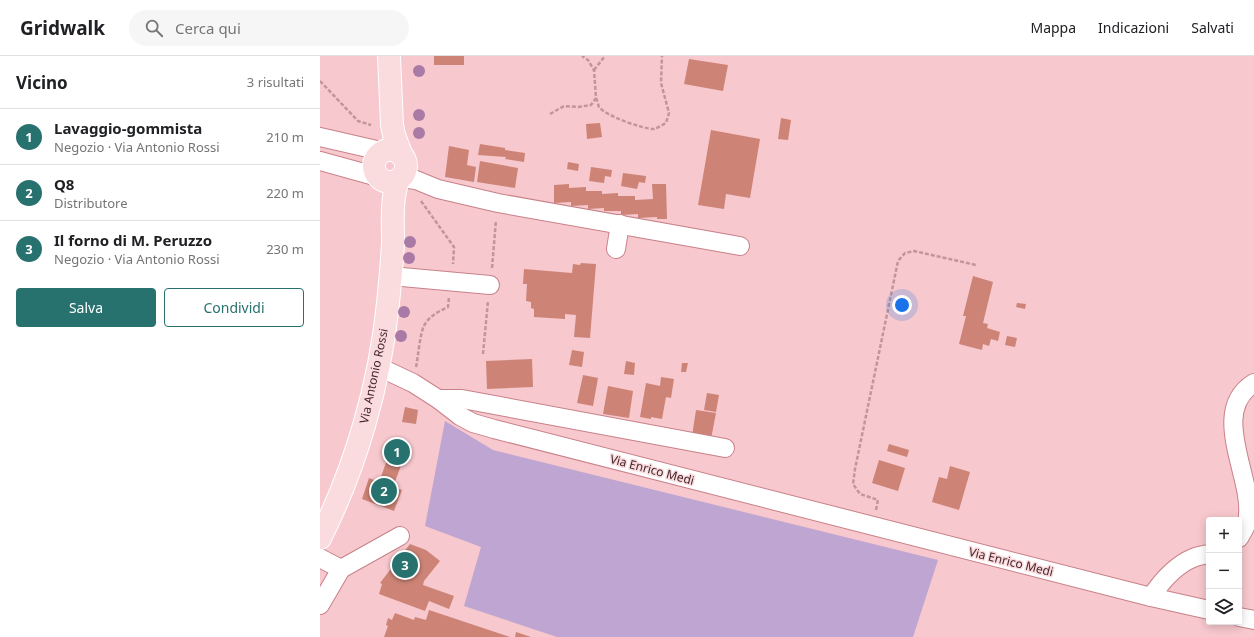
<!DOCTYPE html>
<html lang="it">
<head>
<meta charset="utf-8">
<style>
  :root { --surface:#fff; --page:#f6f6f6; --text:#202124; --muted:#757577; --line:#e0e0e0; --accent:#27726f }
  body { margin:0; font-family:"Noto Sans",sans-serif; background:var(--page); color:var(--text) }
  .controls { position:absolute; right:12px; bottom:12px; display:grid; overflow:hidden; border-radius:4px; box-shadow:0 2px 10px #0003 }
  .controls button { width:36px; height:36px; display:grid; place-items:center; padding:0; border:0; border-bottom:1px solid var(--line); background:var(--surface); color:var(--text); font:20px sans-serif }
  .you { position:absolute; left:582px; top:249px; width:14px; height:14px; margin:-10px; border:3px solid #fff; border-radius:50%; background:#1a73e8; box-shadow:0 0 0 6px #1a73e833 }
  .badge { display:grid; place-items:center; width:26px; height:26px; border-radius:50%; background:var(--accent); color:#fff; font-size:13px; font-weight:700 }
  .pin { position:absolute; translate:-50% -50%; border:2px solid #fff; box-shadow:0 1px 4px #0006 }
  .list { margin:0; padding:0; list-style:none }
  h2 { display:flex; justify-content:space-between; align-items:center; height:52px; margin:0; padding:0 16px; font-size:17px }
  h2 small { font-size:13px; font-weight:400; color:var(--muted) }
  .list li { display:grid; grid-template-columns:26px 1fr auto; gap:12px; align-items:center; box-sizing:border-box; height:56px; padding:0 16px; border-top:1px solid var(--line) }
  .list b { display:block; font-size:15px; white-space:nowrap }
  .list p { margin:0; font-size:13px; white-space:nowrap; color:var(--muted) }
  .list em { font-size:13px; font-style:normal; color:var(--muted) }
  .actions { display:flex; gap:8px; padding:12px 16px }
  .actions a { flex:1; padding:9px 0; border:1px solid var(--accent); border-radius:4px; text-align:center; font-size:14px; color:var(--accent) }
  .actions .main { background:var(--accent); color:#fff }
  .icon { flex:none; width:22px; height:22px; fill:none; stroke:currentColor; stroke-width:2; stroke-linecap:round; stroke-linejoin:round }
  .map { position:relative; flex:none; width:934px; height:581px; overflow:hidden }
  header { display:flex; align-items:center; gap:24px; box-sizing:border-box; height:56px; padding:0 20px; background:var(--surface); border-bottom:1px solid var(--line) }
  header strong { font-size:19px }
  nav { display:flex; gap:22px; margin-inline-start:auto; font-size:14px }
  .search { width:280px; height:36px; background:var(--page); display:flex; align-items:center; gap:10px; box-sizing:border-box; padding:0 14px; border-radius:22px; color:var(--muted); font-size:15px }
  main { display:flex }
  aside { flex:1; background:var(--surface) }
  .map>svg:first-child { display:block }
  .green { fill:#bfa5d1 }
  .building { fill:#cd8476 }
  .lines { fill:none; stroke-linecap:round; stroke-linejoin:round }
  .minor-casing { stroke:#c88189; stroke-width:20 }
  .major-casing { stroke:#fff; stroke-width:24 }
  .path { stroke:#c0969b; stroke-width:2.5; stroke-dasharray:4 2; stroke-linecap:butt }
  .minor { stroke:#fff; stroke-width:18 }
  .major { stroke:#fadcdf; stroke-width:22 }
  .tree { fill:#a97aa5 }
  .labels { text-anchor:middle; stroke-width:3; stroke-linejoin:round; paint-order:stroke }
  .street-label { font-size:12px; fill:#45272b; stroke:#fadadd }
</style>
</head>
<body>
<header>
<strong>Gridwalk</strong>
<div class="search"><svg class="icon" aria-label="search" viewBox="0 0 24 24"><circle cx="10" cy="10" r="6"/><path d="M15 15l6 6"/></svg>Cerca qui</div>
<nav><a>Mappa</a><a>Indicazioni</a><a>Salvati</a></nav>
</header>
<main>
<aside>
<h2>Vicino<small>3 risultati</small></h2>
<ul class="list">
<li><span class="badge">1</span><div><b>Lavaggio-gommista</b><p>Negozio · Via Antonio Rossi</p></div><em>210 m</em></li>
<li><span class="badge">2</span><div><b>Q8</b><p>Distributore</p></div><em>220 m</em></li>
<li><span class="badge">3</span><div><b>Il forno di M. Peruzzo</b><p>Negozio · Via Antonio Rossi</p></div><em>230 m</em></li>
</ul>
<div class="actions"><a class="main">Salva</a><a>Condividi</a></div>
</aside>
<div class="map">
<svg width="934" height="581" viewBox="0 0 934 581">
  <rect width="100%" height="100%" fill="#f7c8cd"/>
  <path class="green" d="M 125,365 L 173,394 L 618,504 L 593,581 L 237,581 L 144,550 L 161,491 L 105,470 Z"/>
  <g class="building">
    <rect x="114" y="0" width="30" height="9"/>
    <path d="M 369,3 L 408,9 L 403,35 L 364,28 Z"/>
    <path d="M 461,62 L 471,64 L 468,84 L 458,83 Z"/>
    <path d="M 280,67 L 282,81 L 267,83 L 266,68 Z"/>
    <path d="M 391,74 L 440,83 L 430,142 L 406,138 L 404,153 L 378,149 Z"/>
    <path d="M 160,88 L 185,92 L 185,94 L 205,97 L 204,106 L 185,103 L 186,101 L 158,99 Z"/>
    <path d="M 129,90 L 149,94 L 147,109 L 156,111 L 154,126 L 125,121 Z"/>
    <path d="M 160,105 L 198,112 L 195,132 L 157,126 Z"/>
    <path d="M 248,106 L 259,108 L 258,115 L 247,113 Z"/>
    <path d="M 271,111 L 292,114 L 291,121 L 285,120 L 284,127 L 269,125 Z"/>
    <path d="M 303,117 L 326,120 L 325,127 L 319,126 L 317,133 L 301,130 Z"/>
    <path d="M 249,128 L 249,132 L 266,131 L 266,135 L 282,135 L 282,138 L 298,137 L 298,140 L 315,140 L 315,144 L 333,143 L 332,128 L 346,128 L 347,163 L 337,163 L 337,161 L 318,162 L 318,158 L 301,159 L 301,155 L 284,155 L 284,152 L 268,153 L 268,149 L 251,150 L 251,146 L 234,147 L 234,129 Z"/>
    <path d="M 261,207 L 276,208 L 270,282 L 254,281 L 256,259 L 245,258 L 245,263 L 214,261 L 214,253 L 211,252 L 211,246 L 206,245 L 207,228 L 203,228 L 204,213 L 252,217 L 253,208 L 260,209 Z"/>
    <path d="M 653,220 L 673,226 L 663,267 L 668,268 L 667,272 L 680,276 L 678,285 L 671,283 L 669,290 L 663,288 L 662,294 L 639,288 L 646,260 L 643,260 Z"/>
    <path d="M 697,247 L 706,248 L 705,253 L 696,251 Z"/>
    <path d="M 687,280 L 697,282 L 695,291 L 685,289 Z"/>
    <path d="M 252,294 L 264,296 L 262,311 L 249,309 Z"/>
    <path d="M 212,303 L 213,331 L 167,333 L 166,305 Z"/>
    <path d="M 306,305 L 315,307 L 314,319 L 304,318 Z"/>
    <path d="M 362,307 L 368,307 L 366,316 L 361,316 Z"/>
    <path d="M 263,319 L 278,322 L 273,350 L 257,347 Z"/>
    <path d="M 341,321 L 354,323 L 351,342 L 346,341 L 342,363 L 331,361 L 331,363 L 320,361 L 326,327 L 340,330 Z"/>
    <path d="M 288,330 L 313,335 L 309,362 L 283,358 Z"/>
    <path d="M 387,337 L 399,339 L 396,356 L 384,354 Z"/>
    <path d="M 85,351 L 98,354 L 96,368 L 82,366 Z"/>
    <path d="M 376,354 L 396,357 L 391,383 L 372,380 Z"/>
    <path d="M 75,382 L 89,388 L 73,431 L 82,434 L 74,455 L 42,443 L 49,422 L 59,426 Z"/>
    <path d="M 569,388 L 589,394 L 587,401 L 567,395 Z"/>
    <path d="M 559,404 L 585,412 L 578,435 L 552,427 Z"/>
    <path d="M 630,410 L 650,416 L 639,454 L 612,446 L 619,421 L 627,423 Z"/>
    <path d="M 90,488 L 106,494 L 120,505 L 104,525 L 103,529 L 134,540 L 129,553 L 109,545 L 105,555 L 59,538 L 62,528 L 60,527 Z"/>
    <path d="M 109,554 L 190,581 L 64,581 L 68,570 L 66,569 L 68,562 L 72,564 L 75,557 L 94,564 L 95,561 L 106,564 Z"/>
    <path d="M 196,576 L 211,581 L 195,581 Z"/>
  </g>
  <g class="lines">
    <g class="minor-casing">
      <g id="minor">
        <path d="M 0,81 L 61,95"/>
        <path d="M 0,105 L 51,119 L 60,123"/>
        <path d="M 80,122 L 96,124 L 118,133 L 178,147 L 420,190"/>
        <path d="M 296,193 L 300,168"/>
        <path d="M 71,220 L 170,229"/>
        <path d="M 59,311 L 93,327 L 118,343 L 140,360 L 153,367 L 174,373 L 831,541 L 889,554"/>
        <path d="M 118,343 L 142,343 L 405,392"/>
        <path d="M 919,482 C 923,475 928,468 928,459 C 932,419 889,355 934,327"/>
        <path d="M 0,502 L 21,513 L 0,549"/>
        <path d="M 21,513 L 80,480"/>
        <path d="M 831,541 C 841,526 856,509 873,502 C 878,500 884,499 889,498"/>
        <path d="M 919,561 L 934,564"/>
      </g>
    </g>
    <g class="major-casing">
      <g id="major">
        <path d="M 69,0 L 72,69 L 74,79 L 81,98"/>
        <circle cx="70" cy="110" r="16"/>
        <path d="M 0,482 C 36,411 60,327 68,247 C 70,227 72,207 73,187 C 73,166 71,144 78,124"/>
      </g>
    </g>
    <g class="path">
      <path d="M 274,14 L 285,0"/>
      <path d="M 0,25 L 38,65 L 51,69"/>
      <path d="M 276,42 C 277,44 278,48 279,51 C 286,60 323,73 334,73 C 338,72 342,69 346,67 L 349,57 L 341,27 L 342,0"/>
      <path d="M 230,58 L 244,50 L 258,51 L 271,49 L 276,42 L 274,14 L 268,4 L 262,0"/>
      <path d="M 101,145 L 134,191 L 133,208"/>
      <path d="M 172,212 L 176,164"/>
      <path d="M 163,298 L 168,245"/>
      <path d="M 96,311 C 98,302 100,277 104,270 C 108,261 119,255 128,251 L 129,241"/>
      <path d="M 556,454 L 558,444 L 540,438 L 533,428 L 535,413 L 578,205 L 585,197 L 594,195 L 656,209"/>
    </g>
    <use href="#minor" class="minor"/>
    <use href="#major" class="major"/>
  </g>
  <g class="tree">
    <circle cx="99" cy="15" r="6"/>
    <circle cx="99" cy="59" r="6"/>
    <circle cx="99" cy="77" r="6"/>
    <circle cx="90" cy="186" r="6"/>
    <circle cx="89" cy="202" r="6"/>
    <circle cx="84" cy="256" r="6"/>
    <circle cx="81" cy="280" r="6"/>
  </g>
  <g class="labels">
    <g class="street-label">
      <text transform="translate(54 320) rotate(-78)" y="4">Via Antonio Rossi</text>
      <text transform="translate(332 414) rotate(15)" y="4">Via Enrico Medi</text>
      <text transform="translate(691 506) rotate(14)" y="4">Via Enrico Medi</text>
    </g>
  </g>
</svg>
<div class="controls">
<button>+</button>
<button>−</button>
<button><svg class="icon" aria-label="layers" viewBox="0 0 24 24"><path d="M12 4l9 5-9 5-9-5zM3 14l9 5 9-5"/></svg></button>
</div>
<div class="you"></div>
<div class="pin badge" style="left:77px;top:396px">1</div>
<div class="pin badge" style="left:64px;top:435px">2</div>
<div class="pin badge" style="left:85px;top:509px">3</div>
</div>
</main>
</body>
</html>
